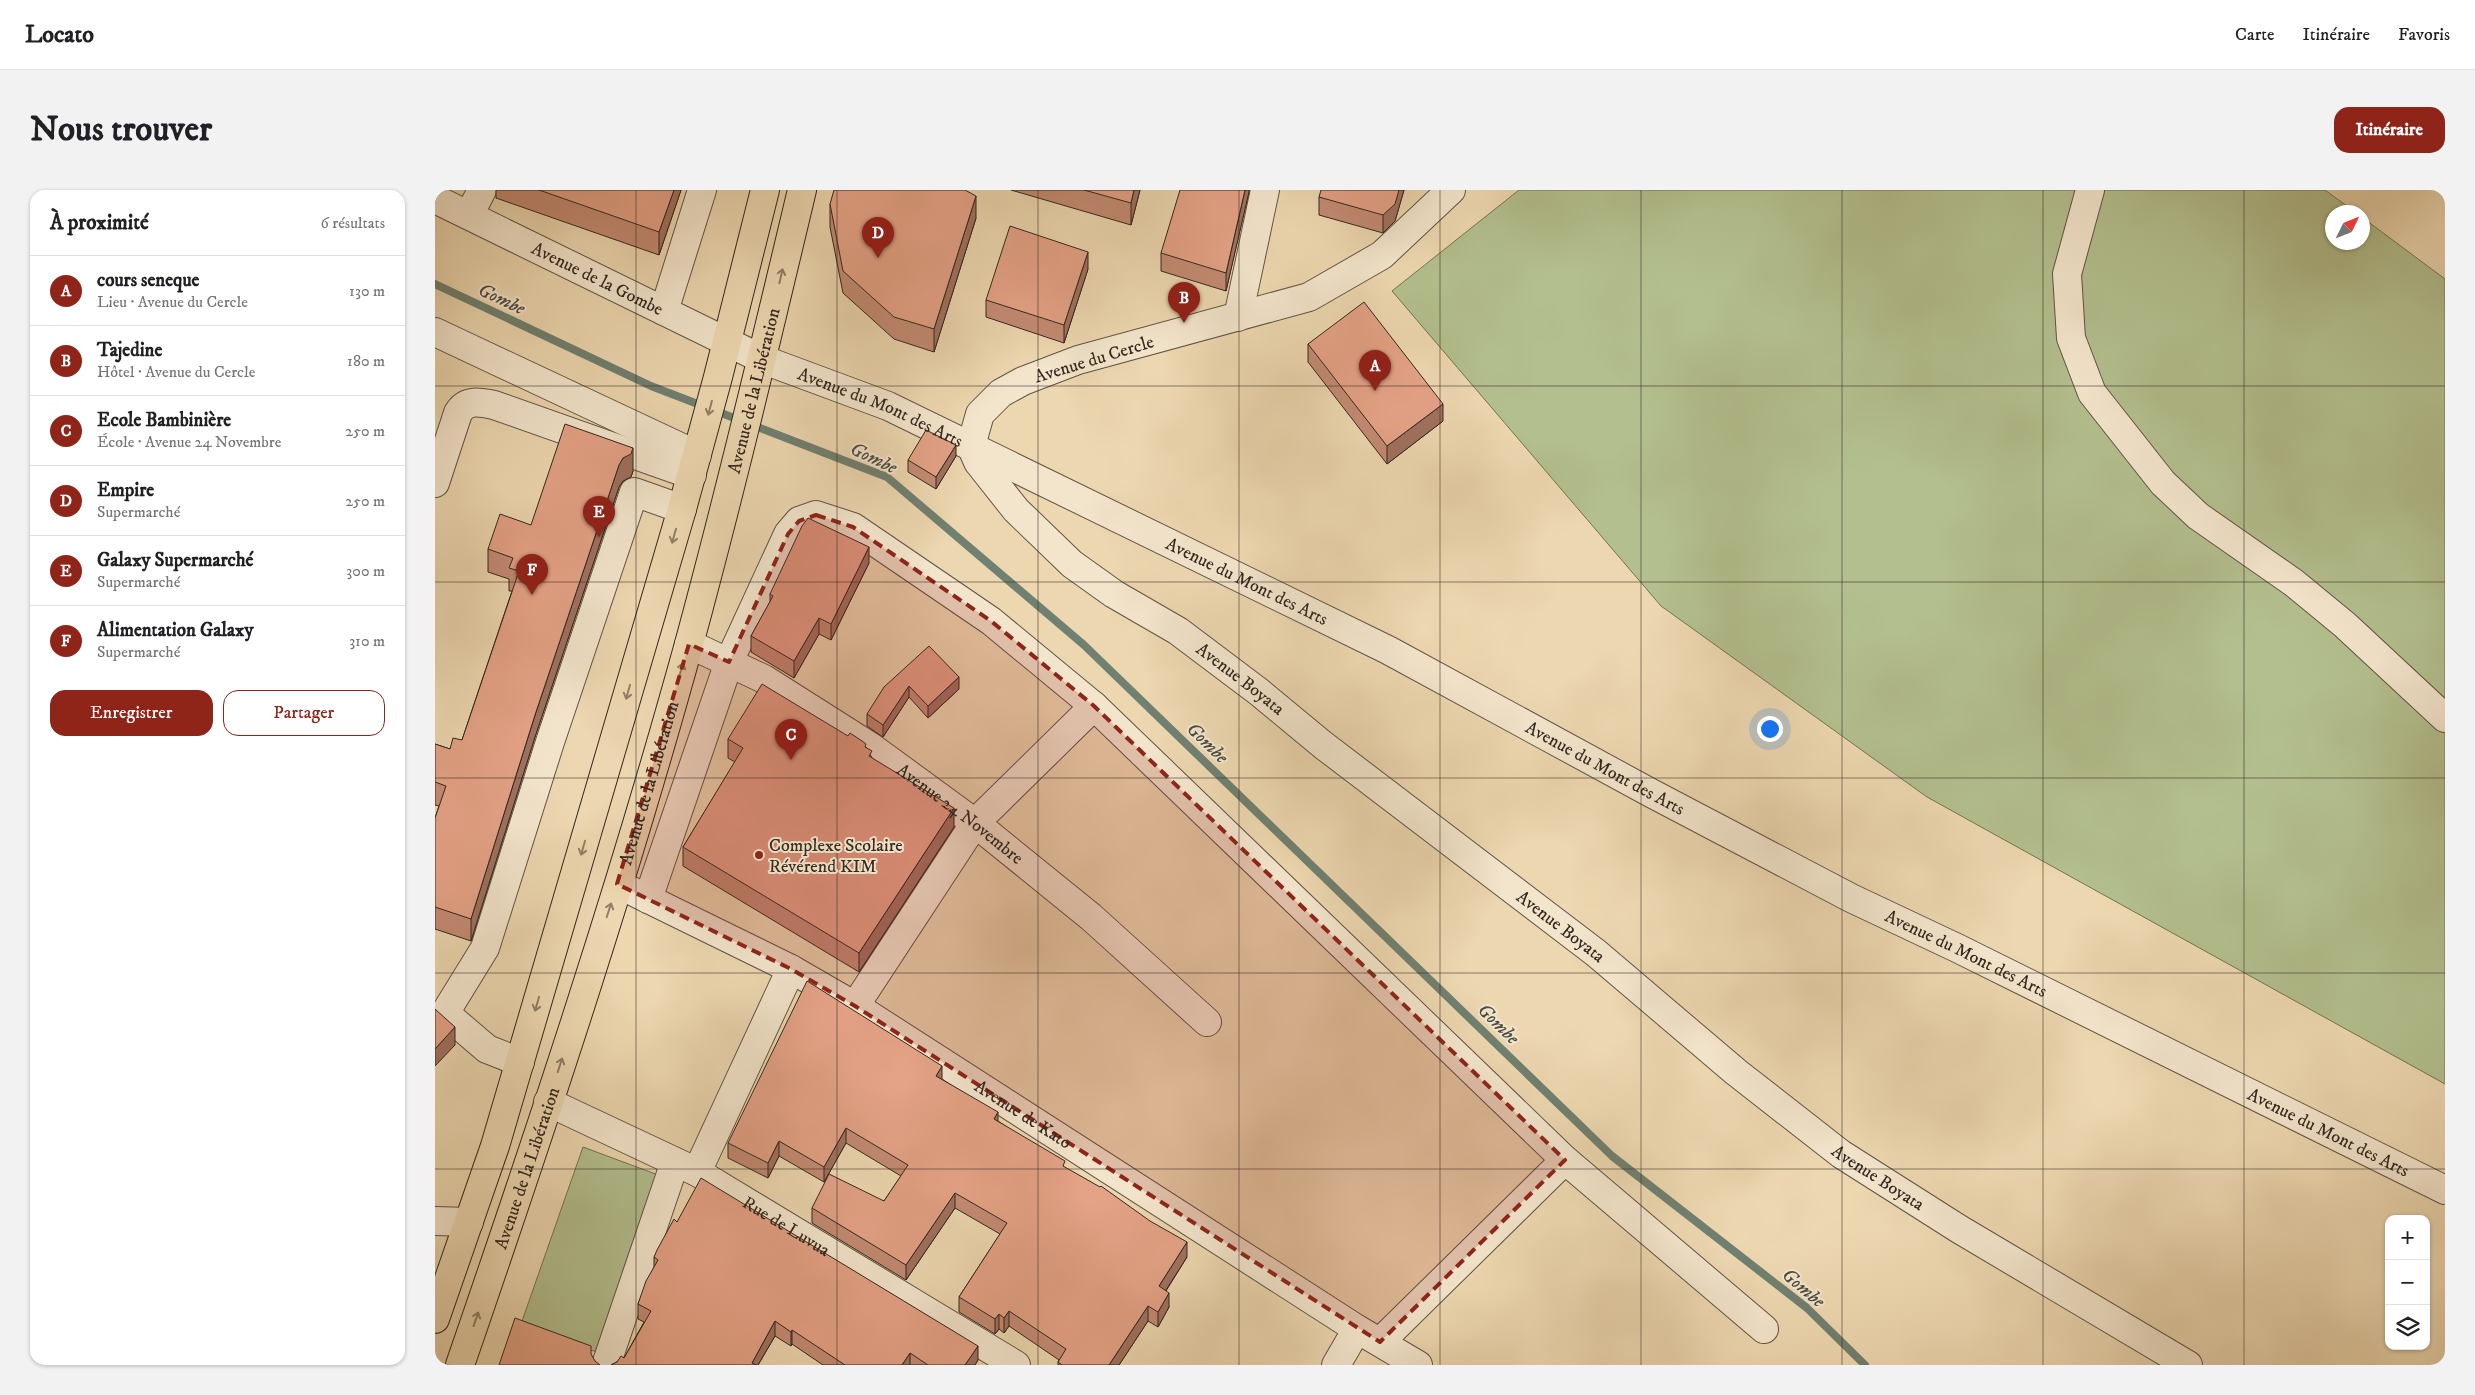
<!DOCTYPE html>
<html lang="fr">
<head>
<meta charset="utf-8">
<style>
  :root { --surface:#fff; --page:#f2f2f2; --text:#202124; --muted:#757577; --line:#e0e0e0; --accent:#8f2418 }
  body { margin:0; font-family:"IM FELL DW Pica",serif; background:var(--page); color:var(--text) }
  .controls { position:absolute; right:15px; bottom:15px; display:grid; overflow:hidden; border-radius:10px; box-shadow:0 1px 4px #0004 }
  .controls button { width:45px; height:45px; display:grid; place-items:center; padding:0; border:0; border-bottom:1px solid var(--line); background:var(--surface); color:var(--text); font:25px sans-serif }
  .compass { position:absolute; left:1890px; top:15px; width:45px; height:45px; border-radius:50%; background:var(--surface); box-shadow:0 1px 4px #0004; rotate:47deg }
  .you { position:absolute; left:1334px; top:538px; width:18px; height:18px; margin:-12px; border:4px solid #fff; border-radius:50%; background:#1a73e8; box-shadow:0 0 0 8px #1a73e833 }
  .badge { display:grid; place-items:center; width:32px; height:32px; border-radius:50%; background:var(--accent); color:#fff; font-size:16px; font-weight:700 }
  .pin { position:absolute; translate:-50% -41px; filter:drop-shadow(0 1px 2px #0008) }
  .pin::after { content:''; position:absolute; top:26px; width:18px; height:15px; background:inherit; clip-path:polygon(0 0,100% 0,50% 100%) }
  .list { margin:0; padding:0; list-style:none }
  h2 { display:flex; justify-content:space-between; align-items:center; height:65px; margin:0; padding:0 20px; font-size:21px }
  h2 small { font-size:16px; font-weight:400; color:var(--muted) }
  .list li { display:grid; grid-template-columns:32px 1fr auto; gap:15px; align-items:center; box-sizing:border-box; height:70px; padding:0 20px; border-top:1px solid var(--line) }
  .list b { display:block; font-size:19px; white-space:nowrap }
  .list p { margin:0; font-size:16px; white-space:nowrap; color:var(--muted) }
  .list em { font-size:16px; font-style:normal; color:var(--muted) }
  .actions { display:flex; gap:10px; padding:15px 20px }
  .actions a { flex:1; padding:11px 0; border:1px solid var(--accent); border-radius:15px; text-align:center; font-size:18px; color:var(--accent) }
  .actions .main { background:var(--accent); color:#fff }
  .icon { flex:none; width:28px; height:28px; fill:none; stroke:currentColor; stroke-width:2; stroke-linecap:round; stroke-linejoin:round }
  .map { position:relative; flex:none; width:2010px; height:1175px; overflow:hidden; border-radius:15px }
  header { display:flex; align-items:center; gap:30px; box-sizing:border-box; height:70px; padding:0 25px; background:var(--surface); border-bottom:1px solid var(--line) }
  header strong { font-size:24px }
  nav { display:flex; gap:28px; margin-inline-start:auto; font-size:18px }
  .intro { display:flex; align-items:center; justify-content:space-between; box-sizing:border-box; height:120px; padding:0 30px }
  h1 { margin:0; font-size:35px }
  .button { padding:12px 22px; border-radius:15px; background:var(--accent); color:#fff; font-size:18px; font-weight:700 }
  main { display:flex; gap:30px; padding:0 30px }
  aside { flex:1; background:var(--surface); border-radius:15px; box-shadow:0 1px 4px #0004 }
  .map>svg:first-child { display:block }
  .green { fill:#b3bf8e; stroke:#727457 }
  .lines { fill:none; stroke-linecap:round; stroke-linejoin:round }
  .stream { stroke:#708071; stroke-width:8 }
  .minor-casing { stroke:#615444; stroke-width:30 }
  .major-casing { stroke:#322820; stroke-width:30 }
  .minor { stroke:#f3e5cc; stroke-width:28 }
  .major { stroke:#edd7b0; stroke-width:28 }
  .wall { fill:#c48b73; stroke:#322820 }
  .shaded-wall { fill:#a0715e; stroke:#322820 }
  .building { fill:#e4a286; stroke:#322820 }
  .oneway { stroke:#908068 }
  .marked { fill:#8f2418; fill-opacity:0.2; stroke:#8f2418; stroke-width:4; stroke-dasharray:10 6; stroke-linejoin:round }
  .grid { fill:none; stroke:#322820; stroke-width:1; stroke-opacity:0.55 }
  .poi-dot { fill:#8f2418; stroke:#f3e5cc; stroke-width:2 }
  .labels { text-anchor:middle; stroke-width:4; stroke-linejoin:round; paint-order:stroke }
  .street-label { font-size:18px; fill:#322820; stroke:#f3e5cc }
  .poi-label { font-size:18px; fill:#322820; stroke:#f3e5cc; text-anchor:start }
  .water-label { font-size:19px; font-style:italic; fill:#4c4c42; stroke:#f3e5cc }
</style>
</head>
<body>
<header>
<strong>Locato</strong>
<nav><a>Carte</a><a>Itinéraire</a><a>Favoris</a></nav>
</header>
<div class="intro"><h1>Nous trouver</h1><a class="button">Itinéraire</a></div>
<main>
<aside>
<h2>À proximité<small>6 résultats</small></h2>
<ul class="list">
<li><span class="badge">A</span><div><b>cours seneque</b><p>Lieu · Avenue du Cercle</p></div><em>130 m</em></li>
<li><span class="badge">B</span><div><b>Tajedine</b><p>Hôtel · Avenue du Cercle</p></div><em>180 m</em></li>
<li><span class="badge">C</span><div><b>Ecole Bambinière</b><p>École · Avenue 24 Novembre</p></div><em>250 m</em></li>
<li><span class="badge">D</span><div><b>Empire</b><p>Supermarché</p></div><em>250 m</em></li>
<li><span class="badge">E</span><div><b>Galaxy Supermarché</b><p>Supermarché</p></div><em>300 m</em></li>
<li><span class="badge">F</span><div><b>Alimentation Galaxy</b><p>Supermarché</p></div><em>310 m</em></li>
</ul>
<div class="actions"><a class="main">Enregistrer</a><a>Partager</a></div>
</aside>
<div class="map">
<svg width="2010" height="1175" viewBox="0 0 2010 1175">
  <rect width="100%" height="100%" fill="#edd7b0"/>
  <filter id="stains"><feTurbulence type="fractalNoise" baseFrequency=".004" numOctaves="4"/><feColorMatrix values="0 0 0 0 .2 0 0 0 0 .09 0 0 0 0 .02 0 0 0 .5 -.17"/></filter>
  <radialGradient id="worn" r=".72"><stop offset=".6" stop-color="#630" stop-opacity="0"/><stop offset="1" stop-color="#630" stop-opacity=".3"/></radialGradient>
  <g class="green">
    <path d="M 1084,0 L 1890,0 L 1920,22 L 1898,22 L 1898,52 L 1928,52 L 1928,28 L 2010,89 L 2010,894 L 1492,607 L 1226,416 L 957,101 Z"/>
    <path d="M 148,957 L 226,986 L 164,1163 L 86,1134 Z"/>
  </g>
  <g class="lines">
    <path class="stream" d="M 0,94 L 216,196 L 452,287 L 649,455 L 1177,966 L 1372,1118 L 1430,1175"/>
    <g class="minor-casing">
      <g id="minor">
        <path id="s1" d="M 1016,0 L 947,65 L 874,107 L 643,170 L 588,191 L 566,203 L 545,224 L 536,256 L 543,272 L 581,320 L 637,374 L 679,404 L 743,441 L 824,502 L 888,555 L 1161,763 L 1301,882 L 1406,964 L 1524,1039 L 1753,1175"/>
        <path d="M 1655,0 L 1632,84 L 1636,148 L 1657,203 L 1728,293 L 1763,326 L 1859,393 L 1910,435 L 2010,528"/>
        <path id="s2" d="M 0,9 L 329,170 L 453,216 L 953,460 L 1216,603 L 1416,708 L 1522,758 L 2010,1000"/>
        <path d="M 34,25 L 47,0"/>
        <path d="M 229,121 L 267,0"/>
        <path d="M 803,127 L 830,0"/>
        <path d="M 0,142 L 262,265"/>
        <path d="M 0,293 L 23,223 C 31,209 45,212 59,215 L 257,285"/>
        <path id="s3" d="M 254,454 L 329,489 L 436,557 L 540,633 L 656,727 L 772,832"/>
        <path id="s4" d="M 197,701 L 356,779 L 420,816 L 922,1139 L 983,1175"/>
        <path d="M 213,709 L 294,472 L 353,344 L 364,331 L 381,325 L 418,337 L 556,431 L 659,516 L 1130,970 L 1329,1139"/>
        <path d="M 420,816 L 540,633 L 659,516"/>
        <path d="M 85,872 L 52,859 L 10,823 L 50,758 L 115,552 L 199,302 L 247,319"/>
        <path id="s5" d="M 113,912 L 262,982 L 581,1175"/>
        <path d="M 262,982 L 356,779"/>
        <path d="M 0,1031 L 34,1032"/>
        <path d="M 945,1152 L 1130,970"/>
        <path d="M 171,1175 L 240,972"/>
        <path d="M 901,1175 L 922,1139"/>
      </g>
    </g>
    <g class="major-casing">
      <g id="major">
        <path d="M 0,1129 L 60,956 L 247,319 L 283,187 L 330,0"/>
        <path id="s6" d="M 25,1175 C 107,937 187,697 254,454 C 295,303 331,151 367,0"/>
      </g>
    </g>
    <use href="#minor" class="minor"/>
    <use href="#major" class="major"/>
  </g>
  <g class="wall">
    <path d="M 61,0 L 246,0 L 224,65 L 61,8 Z"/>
    <path d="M 576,0 L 705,0 L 696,35 Z"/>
    <path d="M 814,0 L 791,101 L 726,81 L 726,63 Z"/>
    <path d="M 969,0 L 960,31 L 948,43 L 884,25 L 884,7 Z"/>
    <path d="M 395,14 L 541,28 L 499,162 L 459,149 L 408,103 L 395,37 Z"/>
    <path d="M 653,79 L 629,153 L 551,127 L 551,110 Z"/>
    <path d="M 873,154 L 1008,231 L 952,274 L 873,172 Z"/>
    <path d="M 521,266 L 501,299 L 473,282 L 473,270 Z"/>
    <path d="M 198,281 L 196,287 L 188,291 L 184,297 L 100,547 L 36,751 L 0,739 L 0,628 L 4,616 L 0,615 L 0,554 L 15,559 L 27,550 L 77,401 L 74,401 L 74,389 L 53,382 L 53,359 L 96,335 Z"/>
    <path d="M 434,373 L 396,450 L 384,444 L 359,488 L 316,462 L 316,446 L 335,412 L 335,404 Z"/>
    <path d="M 494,456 L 524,499 L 493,528 L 474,507 L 448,547 L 432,536 L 432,524 Z"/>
    <path d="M 293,549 L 431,557 L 437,568 L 519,637 L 424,782 L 248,676 L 248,657 L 300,572 L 293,568 Z"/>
    <path d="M 507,889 L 563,931 L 630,978 L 752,1067 L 731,1101 L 734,1117 L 723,1137 L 713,1131 L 684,1175 L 623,1175 L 623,1172 L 624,1170 L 574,1136 L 569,1143 L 564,1139 L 560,1144 L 524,1122 L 524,1107 L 565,1044 L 520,1018 L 471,1090 L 377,1033 L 377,1018 L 449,1011 L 466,986 L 411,953 L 389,992 L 344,966 L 333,988 L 293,968 L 293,953 Z"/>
    <path d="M 219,1067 L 543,1170 L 540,1175 L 388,1175 L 357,1154 L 356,1156 L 340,1146 L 323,1175 L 176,1175 L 189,1168 L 209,1132 L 203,1129 L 203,1114 L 219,1077 Z"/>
  </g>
  <g class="shaded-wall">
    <path d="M 239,0 L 246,0 L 224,65 L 224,42 Z"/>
    <path d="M 699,0 L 705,0 L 696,35 L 696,13 Z"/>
    <path d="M 810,0 L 814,0 L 814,2 L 791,101 L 791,83 Z"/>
    <path d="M 964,0 L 969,0 L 960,31 L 948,43 L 948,25 Z"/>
    <path d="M 541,6 L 541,28 L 499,162 L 499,139 Z"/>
    <path d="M 653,62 L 653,79 L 629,153 L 629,135 Z"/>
    <path d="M 1008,214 L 1008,231 L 952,274 L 952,256 Z"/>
    <path d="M 521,255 L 521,266 L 501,299 L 501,287 Z"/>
    <path d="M 198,258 L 198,281 L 196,287 L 188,291 L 184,297 L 100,547 L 36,751 L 36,729 L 100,525 L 184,275 L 188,268 Z"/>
    <path d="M 434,357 L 434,373 L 396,450 L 396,434 Z"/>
    <path d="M 384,428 L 384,444 L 359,488 L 359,471 Z"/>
    <path d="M 524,487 L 524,499 L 493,528 L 493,516 Z"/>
    <path d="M 474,496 L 474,507 L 448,547 L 448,535 Z"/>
    <path d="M 519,618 L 519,637 L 424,782 L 424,763 Z"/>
    <path d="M 20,837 L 20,855 L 0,876 L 0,859 Z"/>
    <path d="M 507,876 L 507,891 L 501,886 Z"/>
    <path d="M 563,922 L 563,937 L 559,929 Z"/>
    <path d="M 411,938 L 411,953 L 389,992 L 389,977 Z"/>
    <path d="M 344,951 L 344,966 L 333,988 L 333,973 Z"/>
    <path d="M 520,1003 L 520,1018 L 471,1090 L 471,1075 Z"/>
    <path d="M 752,1052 L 752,1067 L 724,1111 L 724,1096 Z"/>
    <path d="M 734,1103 L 734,1117 L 723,1137 L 723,1122 Z"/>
    <path d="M 713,1116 L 713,1131 L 684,1175 L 674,1175 Z"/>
    <path d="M 574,1121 L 574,1136 L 569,1143 L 569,1128 Z"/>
    <path d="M 564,1124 L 564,1139 L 560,1144 L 560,1129 Z"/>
    <path d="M 340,1131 L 340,1146 L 323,1175 L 317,1175 L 317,1173 Z"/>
    <path d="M 357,1140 L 357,1154 L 356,1156 L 356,1142 Z"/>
    <path d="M 543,1156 L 543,1170 L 540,1175 L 530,1175 Z"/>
    <path d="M 475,1163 L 475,1175 L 467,1175 Z"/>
  </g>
  <g class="building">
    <path d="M 104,0 L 239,0 L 224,42 Z"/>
    <path d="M 399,0 L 530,0 L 541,6 L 499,139 L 459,127 L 408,81 L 395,14 Z"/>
    <path d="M 649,0 L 699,0 L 696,13 Z"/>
    <path d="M 745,0 L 810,0 L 791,83 L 726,63 Z"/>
    <path d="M 886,0 L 964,0 L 960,14 L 948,25 L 884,7 Z"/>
    <path d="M 575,36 L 653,62 L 629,135 L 551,110 Z"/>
    <path d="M 929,112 L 1008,214 L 952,256 L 873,154 Z"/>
    <path d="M 130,234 L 198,258 L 196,264 L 188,268 L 184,275 L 100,525 L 36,729 L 0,717 L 0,628 L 11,596 L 0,592 L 0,554 L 15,559 L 18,548 L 27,550 L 84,381 L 74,378 L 78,368 L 53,359 L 65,324 L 96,335 Z"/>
    <path d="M 491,240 L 521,255 L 501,287 L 473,270 Z"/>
    <path d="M 373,328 L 434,357 L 396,434 L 384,428 L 359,471 L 316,446 L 338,406 L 335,404 L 367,336 Z"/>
    <path d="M 494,456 L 524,487 L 493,516 L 474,496 L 448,535 L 432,524 L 449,497 Z"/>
    <path d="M 327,494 L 413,546 L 415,543 L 427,551 L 431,554 L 430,557 L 437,561 L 434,566 L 519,618 L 424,763 L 248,657 L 308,558 L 293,549 Z"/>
    <path d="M 372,791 L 507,876 L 501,886 L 563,922 L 559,929 L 630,971 L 628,976 L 665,997 L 666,996 L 715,1031 L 752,1052 L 724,1096 L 734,1103 L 723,1122 L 713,1116 L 674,1175 L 627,1175 L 623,1172 L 631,1159 L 574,1121 L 569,1128 L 564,1124 L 560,1129 L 524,1107 L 572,1033 L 520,1003 L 471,1075 L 377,1018 L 394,984 L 449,1011 L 473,975 L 411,938 L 389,977 L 344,951 L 333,973 L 293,953 Z"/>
    <path d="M 0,819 L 20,837 L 0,859 Z"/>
    <path d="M 266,988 L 543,1156 L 530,1175 L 493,1175 L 475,1163 L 467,1175 L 410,1175 L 357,1140 L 356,1142 L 340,1131 L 317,1173 L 321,1175 L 176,1175 L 182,1172 L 186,1166 L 189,1168 L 216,1121 L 203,1114 L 211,1091 L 223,1070 L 219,1067 L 222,1060 L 239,1029 L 242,1032 Z"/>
    <path d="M 80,1128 L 156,1156 L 156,1164 L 160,1171 L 165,1175 L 64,1175 Z"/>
  </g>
  <defs><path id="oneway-shaft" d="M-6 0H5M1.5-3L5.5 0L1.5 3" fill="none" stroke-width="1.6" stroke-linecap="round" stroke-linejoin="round" transform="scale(1.25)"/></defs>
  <g class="oneway">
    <use href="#oneway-shaft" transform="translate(346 86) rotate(-77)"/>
    <use href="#oneway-shaft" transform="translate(275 218) rotate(105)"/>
    <use href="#oneway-shaft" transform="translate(239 346) rotate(106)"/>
    <use href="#oneway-shaft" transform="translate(246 480) rotate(-73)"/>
    <use href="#oneway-shaft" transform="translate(193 502) rotate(106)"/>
    <use href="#oneway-shaft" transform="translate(148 658) rotate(106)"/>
    <use href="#oneway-shaft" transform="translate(174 720) rotate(-72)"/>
    <use href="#oneway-shaft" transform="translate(102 814) rotate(106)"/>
    <use href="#oneway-shaft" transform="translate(125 875) rotate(-72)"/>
    <use href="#oneway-shaft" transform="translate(41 1129) rotate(-71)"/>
  </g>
  <path class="marked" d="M 381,325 L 418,337 L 556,431 L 659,516 L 1130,970 L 945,1152 L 420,816 L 356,779 L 182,694 L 254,454 L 294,472 L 353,344 L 364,331 Z"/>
  <path class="grid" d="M 201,0 L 201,1175M 402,0 L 402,1175M 603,0 L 603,1175M 804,0 L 804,1175M 1005,0 L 1005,1175M 1206,0 L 1206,1175M 1407,0 L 1407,1175M 1608,0 L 1608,1175M 1809,0 L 1809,1175M 0,196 L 2010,196M 0,392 L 2010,392M 0,588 L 2010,588M 0,783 L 2010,783M 0,979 L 2010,979"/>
  <circle class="poi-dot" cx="324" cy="665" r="5"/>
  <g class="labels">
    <g class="street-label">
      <text dy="6" stroke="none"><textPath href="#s2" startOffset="181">Avenue de la Gombe</textPath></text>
      <text transform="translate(659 169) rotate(-17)" y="6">Avenue du Cercle</text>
      <text dy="6" stroke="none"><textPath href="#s6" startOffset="1018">Avenue de la Libération</textPath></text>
      <text dy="6" stroke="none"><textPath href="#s2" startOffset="492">Avenue du Mont des Arts</textPath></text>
      <text dy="6" stroke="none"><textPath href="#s2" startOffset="898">Avenue du Mont des Arts</textPath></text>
      <text dy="6" stroke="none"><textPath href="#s1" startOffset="926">Avenue Boyata</textPath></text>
      <text dy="6" stroke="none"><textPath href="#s2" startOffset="1302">Avenue du Mont des Arts</textPath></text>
      <text dy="6" stroke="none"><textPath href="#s6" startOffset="612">Avenue de la Libération</textPath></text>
      <text dy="6" stroke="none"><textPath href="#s3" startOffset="321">Avenue 24 Novembre</textPath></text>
      <text dy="6" stroke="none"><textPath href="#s1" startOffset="1331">Avenue Boyata</textPath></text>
      <text dy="6" stroke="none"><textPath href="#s2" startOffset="1708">Avenue du Mont des Arts</textPath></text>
      <text dy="6" stroke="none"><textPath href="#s4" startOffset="451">Avenue de Kato</textPath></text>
      <text dy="6" stroke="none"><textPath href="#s2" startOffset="2112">Avenue du Mont des Arts</textPath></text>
      <text dy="6" stroke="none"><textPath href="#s6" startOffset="208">Avenue de la Libération</textPath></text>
      <text dy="6" stroke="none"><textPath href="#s1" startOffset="1736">Avenue Boyata</textPath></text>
      <text dy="6" stroke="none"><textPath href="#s5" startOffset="269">Rue de Luvua</textPath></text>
    </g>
    <g class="poi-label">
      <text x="334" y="661">Complexe Scolaire<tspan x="334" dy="21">Révérend KIM</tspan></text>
    </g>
    <g class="water-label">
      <text transform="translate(67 108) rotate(25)" y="7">Gombe</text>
      <text transform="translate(439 267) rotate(25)" y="7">Gombe</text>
      <text transform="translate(773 552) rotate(44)" y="7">Gombe</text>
      <text transform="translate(1064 833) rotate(44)" y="7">Gombe</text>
      <text transform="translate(1369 1097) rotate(40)" y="7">Gombe</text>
    </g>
  </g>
  <rect width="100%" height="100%" filter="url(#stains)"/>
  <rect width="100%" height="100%" fill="url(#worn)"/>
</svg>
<div class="controls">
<button>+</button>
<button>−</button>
<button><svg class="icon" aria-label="layers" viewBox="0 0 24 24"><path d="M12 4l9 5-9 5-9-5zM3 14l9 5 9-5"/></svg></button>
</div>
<svg class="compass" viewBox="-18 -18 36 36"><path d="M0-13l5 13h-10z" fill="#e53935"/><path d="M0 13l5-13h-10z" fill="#757577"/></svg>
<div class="you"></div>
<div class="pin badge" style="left:940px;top:201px">A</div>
<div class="pin badge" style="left:749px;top:133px">B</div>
<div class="pin badge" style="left:356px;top:570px">C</div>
<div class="pin badge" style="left:443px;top:68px">D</div>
<div class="pin badge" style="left:164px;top:347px">E</div>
<div class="pin badge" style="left:97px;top:405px">F</div>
</div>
</main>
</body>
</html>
